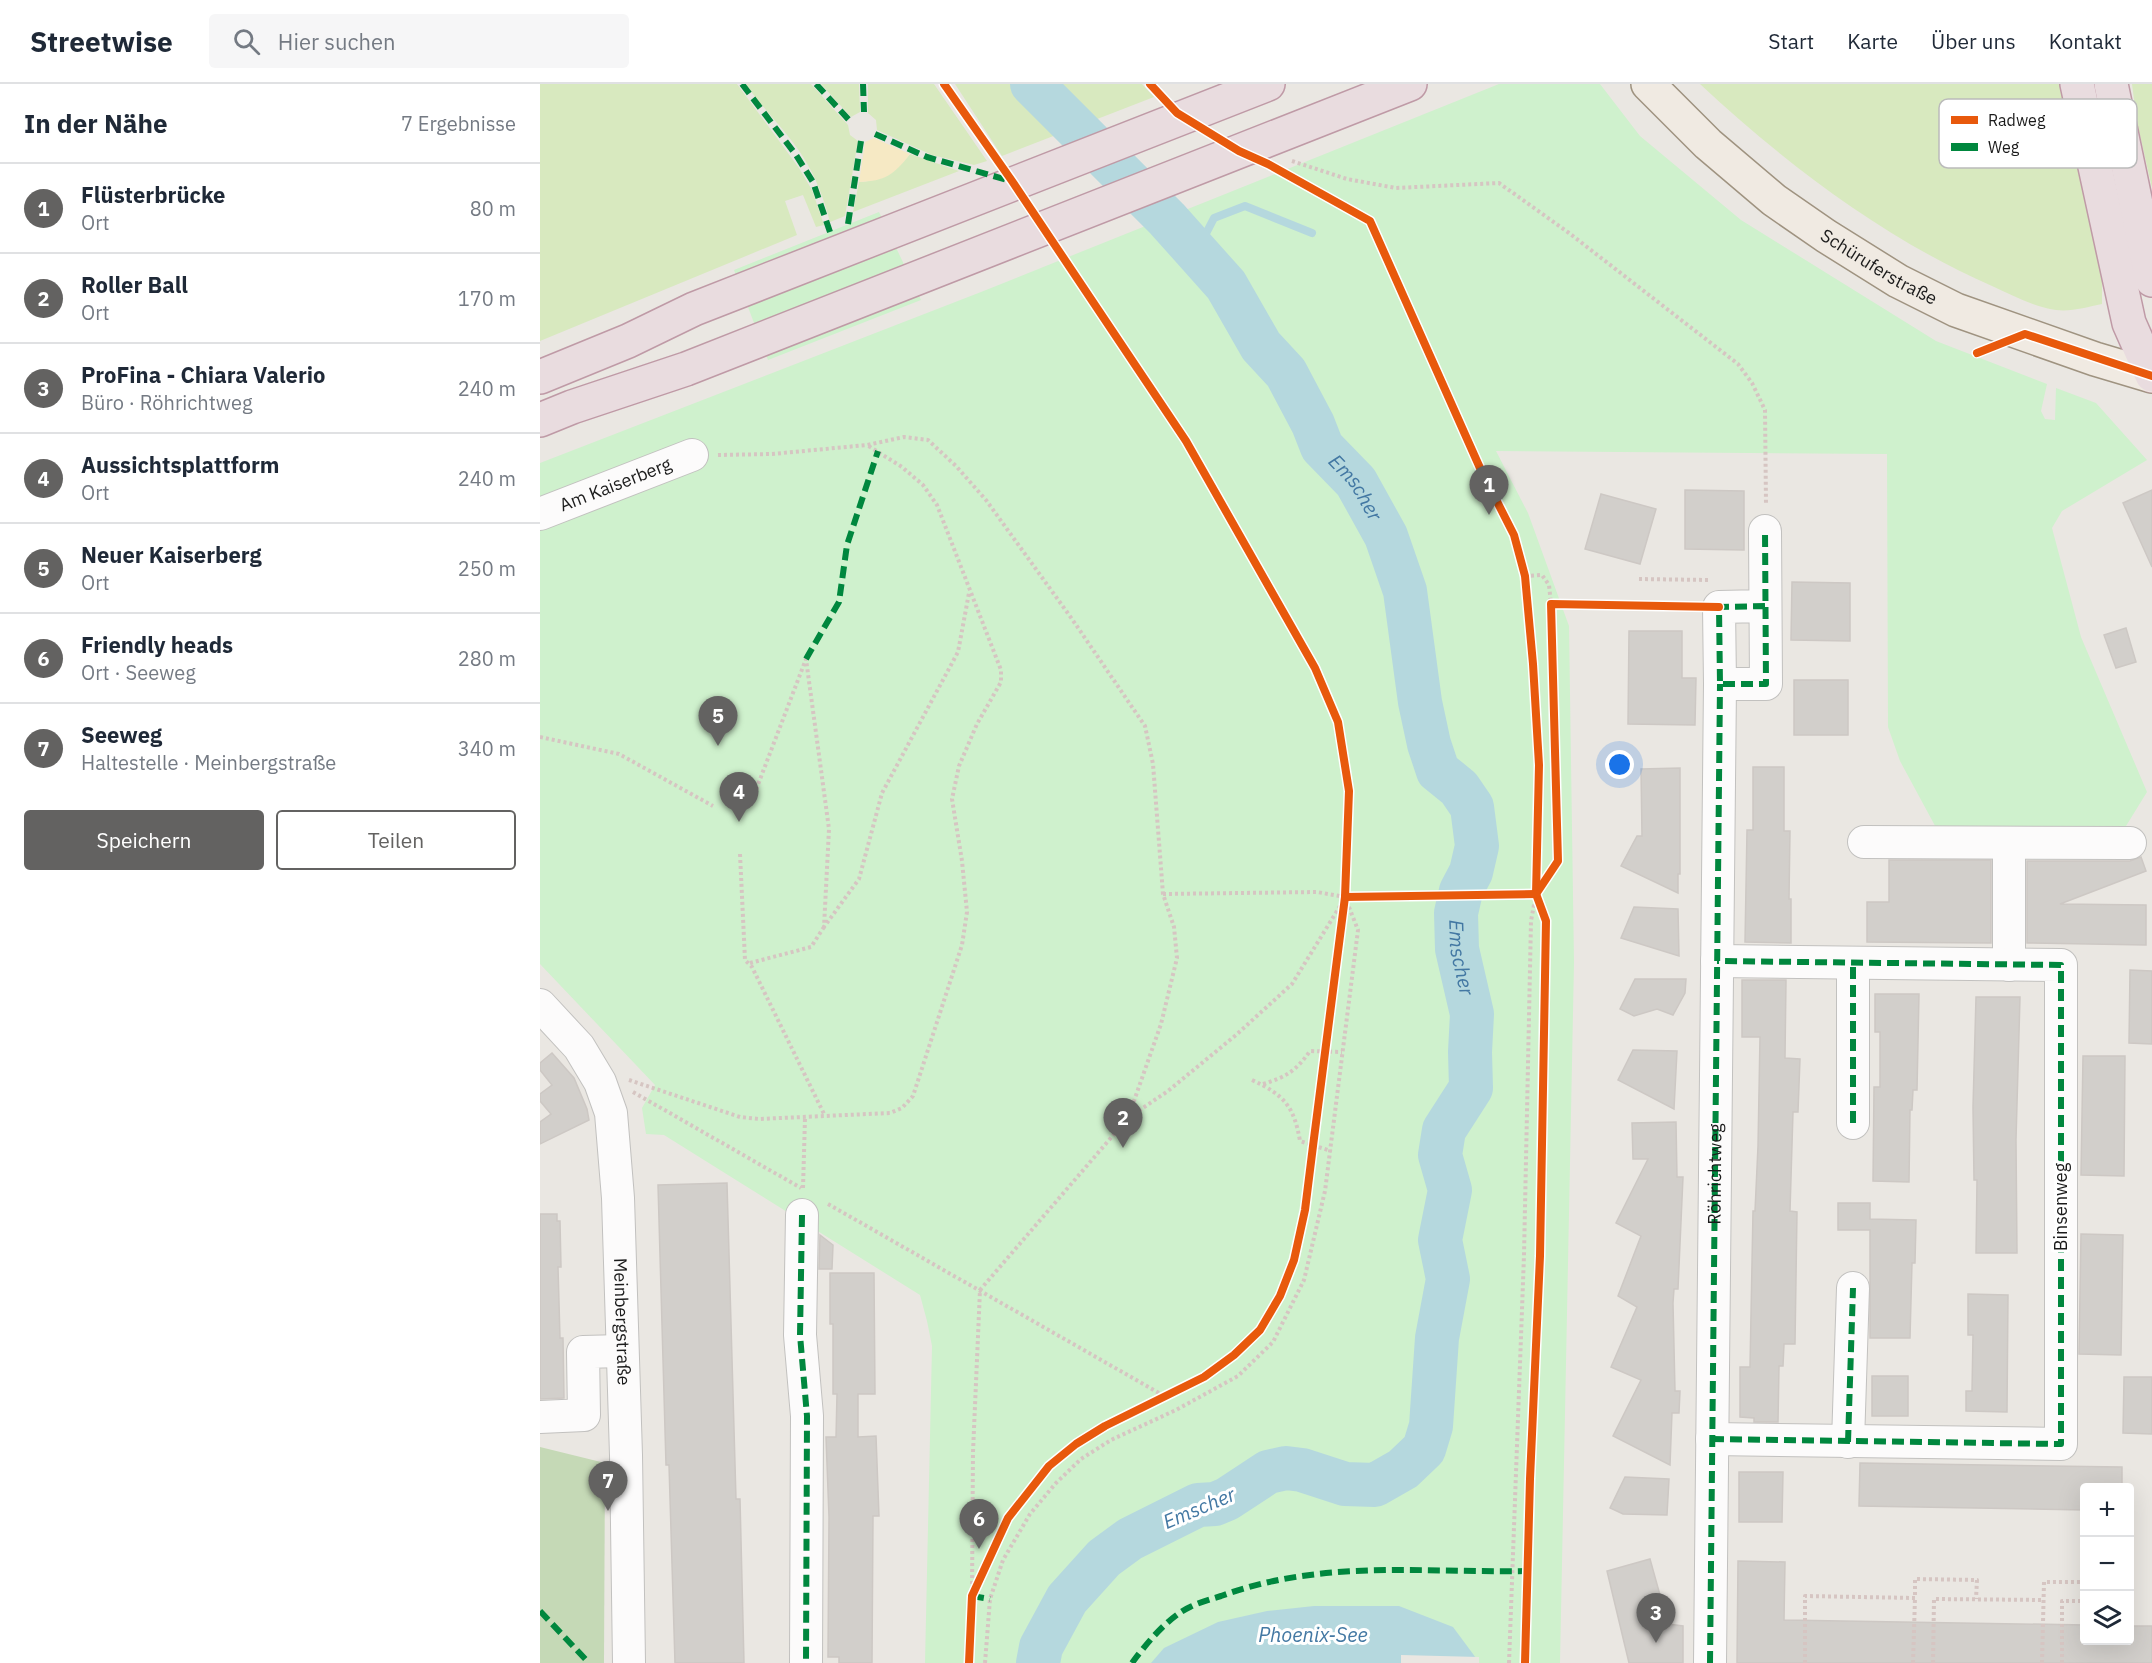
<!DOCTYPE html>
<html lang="de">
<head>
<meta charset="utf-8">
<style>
  :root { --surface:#fff; --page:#f6f6f7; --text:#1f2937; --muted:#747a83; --line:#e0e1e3; --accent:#636261 }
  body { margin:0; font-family:"IBM Plex Sans",sans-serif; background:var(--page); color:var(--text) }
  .controls { position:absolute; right:18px; bottom:18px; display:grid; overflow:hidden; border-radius:6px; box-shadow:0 6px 24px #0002 }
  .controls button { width:54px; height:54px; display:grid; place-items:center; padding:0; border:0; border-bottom:2px solid var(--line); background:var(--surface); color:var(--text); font:30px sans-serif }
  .you { position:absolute; left:1080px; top:681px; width:21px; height:21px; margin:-15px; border:4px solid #fff; border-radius:50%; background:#1a73e8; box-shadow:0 0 0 9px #1a73e833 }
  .badge { display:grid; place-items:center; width:39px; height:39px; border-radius:50%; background:var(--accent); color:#fff; font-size:20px; font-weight:700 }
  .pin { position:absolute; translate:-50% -50px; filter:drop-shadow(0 2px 3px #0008) }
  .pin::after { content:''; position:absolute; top:32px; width:21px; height:18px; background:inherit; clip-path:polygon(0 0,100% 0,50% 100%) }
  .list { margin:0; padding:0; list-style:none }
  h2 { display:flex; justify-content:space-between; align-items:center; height:78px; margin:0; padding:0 24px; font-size:26px }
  h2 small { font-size:20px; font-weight:400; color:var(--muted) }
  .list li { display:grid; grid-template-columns:39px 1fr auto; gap:18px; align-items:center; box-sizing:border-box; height:90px; padding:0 24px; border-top:2px solid var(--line) }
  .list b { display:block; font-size:22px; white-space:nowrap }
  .list p { margin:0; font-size:20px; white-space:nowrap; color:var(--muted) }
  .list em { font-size:20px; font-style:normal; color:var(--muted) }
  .actions { display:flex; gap:12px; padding:18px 24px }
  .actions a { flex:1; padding:14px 0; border:2px solid var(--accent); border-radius:6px; text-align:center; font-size:21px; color:var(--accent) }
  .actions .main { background:var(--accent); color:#fff }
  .icon { flex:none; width:33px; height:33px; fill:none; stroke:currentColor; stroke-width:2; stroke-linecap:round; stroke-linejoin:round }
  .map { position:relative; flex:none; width:1612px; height:1579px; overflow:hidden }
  header { display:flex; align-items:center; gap:36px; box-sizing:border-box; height:84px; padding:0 30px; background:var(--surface); border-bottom:2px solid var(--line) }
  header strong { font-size:28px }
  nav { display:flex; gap:33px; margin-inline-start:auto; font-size:21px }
  .search { width:420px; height:54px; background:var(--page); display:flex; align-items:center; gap:15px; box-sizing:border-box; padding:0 21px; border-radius:6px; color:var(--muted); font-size:22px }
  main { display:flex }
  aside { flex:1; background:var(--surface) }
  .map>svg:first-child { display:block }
  .grass { fill:#d8e9bf }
  .forest { fill:#c5d9b6 }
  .sand { fill:#f6e9c4 }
  .park { fill:#cff1cd }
  .water { fill:#b5d8de }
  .pier { fill:#eae7e2 }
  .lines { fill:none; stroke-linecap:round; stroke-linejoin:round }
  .stream { stroke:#b5d8de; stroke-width:8 }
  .river { stroke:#b5d8de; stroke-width:44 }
  .building { fill:#d2cfcb; stroke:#cdc8c4; stroke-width:1.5 }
  .minor-casing { stroke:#c2c1bf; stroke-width:34 }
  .major-casing { stroke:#9f9380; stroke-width:36 }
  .highway-casing { stroke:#bf9aa6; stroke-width:36 }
  .path { stroke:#d6c5c2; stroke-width:4; stroke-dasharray:3 3; stroke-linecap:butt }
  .minor { stroke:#fcfbfb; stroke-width:32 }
  .major { stroke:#f0eae2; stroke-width:33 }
  .highway { stroke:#e9dcdf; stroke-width:33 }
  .quiet { stroke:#00873e; stroke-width:6; stroke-dasharray:12 6; stroke-linecap:butt }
  .cycleway-casing { stroke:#fff; stroke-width:11 }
  .cycleway { stroke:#e8590c; stroke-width:8 }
  .labels { text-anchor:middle; stroke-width:6; stroke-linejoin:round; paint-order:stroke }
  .street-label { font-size:18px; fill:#1b1b1b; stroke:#fff }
  .water-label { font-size:20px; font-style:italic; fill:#4378a3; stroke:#fff }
  .key { fill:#fff; stroke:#bbb; stroke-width:1.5 }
  .key-label { font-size:16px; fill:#1b1b1b }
</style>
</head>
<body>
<header>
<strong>Streetwise</strong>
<div class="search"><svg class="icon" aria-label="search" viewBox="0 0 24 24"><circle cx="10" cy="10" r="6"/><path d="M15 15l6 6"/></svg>Hier suchen</div>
<nav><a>Start</a><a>Karte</a><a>Über uns</a><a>Kontakt</a></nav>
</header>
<main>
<aside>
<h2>In der Nähe<small>7 Ergebnisse</small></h2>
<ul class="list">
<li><span class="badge">1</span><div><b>Flüsterbrücke</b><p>Ort</p></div><em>80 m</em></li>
<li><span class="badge">2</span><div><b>Roller Ball</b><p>Ort</p></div><em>170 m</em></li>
<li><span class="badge">3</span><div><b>ProFina - Chiara Valerio</b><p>Büro · Röhrichtweg</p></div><em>240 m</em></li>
<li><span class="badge">4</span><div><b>Aussichtsplattform</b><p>Ort</p></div><em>240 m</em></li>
<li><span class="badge">5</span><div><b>Neuer Kaiserberg</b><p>Ort</p></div><em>250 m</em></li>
<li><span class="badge">6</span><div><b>Friendly heads</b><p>Ort · Seeweg</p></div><em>280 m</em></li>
<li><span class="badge">7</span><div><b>Seeweg</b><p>Haltestelle · Meinbergstraße</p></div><em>340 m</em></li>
</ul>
<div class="actions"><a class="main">Speichern</a><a>Teilen</a></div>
</aside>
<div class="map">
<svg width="1612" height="1579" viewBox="0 0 1612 1579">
  <rect width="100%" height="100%" fill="#eae7e2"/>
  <g class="grass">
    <path d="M 0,0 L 197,0 L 259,84 L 272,106 L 284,141 L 276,143 L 263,111 L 245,117 L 257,151 L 0,257 Z"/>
    <path d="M 206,0 L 271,0 L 308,41 L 310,51 L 318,57 L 305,132 L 290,138 C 284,115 276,93 263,73 C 247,47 223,26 206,0 Z"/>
    <path d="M 281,0 L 319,0 L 320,28 L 311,33 Z"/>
    <path d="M 328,0 L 394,0 L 447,77 L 434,81 L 392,71 L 337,46 L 336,36 L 328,29 Z"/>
    <path d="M 415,0 L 602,0 L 614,13 L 462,72 Z"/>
    <path d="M 1160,0 L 1521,0 L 1562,194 L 1562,220 C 1547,223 1531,228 1516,226 C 1494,223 1472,211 1452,202 C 1343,154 1247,81 1160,0 Z"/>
    <path d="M 1592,0 L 1612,0 L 1612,104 L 1597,38 Z"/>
    <path d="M 370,70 L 419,87 L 313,128 L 319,98 C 342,97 356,88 370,70 Z"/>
  </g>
  <path class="forest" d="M 0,1363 L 65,1379 L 64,1579 L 0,1579 Z"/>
  <path class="sand" d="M 334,54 L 370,70 C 354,91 345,97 319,98 L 325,58 Z"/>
  <g class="park">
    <path d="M 959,0 L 1060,0 L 1100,52 L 1201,136 L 1396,257 L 1507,300 L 1501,327 L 1505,335 L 1515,336 L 1516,304 L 1556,319 L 1607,376 L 1522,427 L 1512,444 L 1541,553 L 1607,708 L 1586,742 L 1400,751 L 1360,677 L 1348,643 L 1347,370 L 956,367 L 988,429 L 1029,542 L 1034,879 L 1020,1579 L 385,1579 L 392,1262 L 387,1237 L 380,1211 L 124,1051 L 106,1050 L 102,1024 L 115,1001 L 0,880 L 0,379 L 441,208 Z"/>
    <path d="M 339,128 L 381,216 L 228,276 L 194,186 Z"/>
  </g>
  <path class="water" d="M 774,1522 L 859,1522 L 913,1543 L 936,1574 L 936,1579 L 611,1579 L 624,1564 L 678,1538 L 727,1527 Z"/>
  <path class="pier" d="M 861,1571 L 939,1573 L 939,1579 L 861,1579 Z"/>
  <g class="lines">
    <path class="stream" d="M 657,167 L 674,134 L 705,122 L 772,149"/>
    <path class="river" id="s1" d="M 492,0 L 627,135 L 686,201 L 721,262 L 746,289 L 773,340 L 782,363 L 816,398 L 846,452 L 865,507 L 880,618 L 889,660 L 898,687 L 919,704 L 932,723 L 937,762 L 931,788 L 921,807 L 916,829 L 917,865 L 932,930 L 930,968 L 931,1004 L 904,1046 L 900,1071 L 910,1106 L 900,1156 L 908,1195 L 897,1254 L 891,1342 L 884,1365 L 863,1385 L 835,1401 L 805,1400 L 762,1386 L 746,1384 L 728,1388 L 687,1415 L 675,1420 L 658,1421 L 590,1455 L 564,1474 L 527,1515 L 501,1563 L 498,1579"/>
  </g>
  <g class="building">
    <path d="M 1145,406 L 1204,407 L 1204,466 L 1145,465 Z"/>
    <path d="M 1612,406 L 1612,483 L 1583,419 Z"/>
    <path d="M 1061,410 L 1116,425 L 1100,480 L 1045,465 Z"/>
    <path d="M 1252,498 L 1310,499 L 1310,557 L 1251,556 Z"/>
    <path d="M 1586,544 L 1596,578 L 1576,584 L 1564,551 Z"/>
    <path d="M 1089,547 L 1142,547 L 1142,594 L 1156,594 L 1155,641 L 1088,640 Z"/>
    <rect x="1254" y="596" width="54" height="55"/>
    <path d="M 1213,683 L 1244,683 L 1244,747 L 1250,747 L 1249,815 L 1251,815 L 1251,859 L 1205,858 L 1207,746 L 1213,746 Z"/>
    <path d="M 1140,684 L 1140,790 L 1138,790 L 1138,809 L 1081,782 L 1097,752 L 1102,752 L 1101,685 Z"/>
    <path d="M 1601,773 L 1606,787 L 1520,820 L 1606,821 L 1606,861 L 1487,859 L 1487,777 L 1590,777 Z"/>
    <path d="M 1349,776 L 1451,776 L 1451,859 L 1327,858 L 1327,818 L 1349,818 Z"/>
    <path d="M 1094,823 L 1138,825 L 1139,872 L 1081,854 Z"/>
    <path d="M 1590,886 L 1612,887 L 1612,960 L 1589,959 Z"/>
    <path d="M 1095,895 L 1146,895 L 1145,909 L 1133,931 L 1117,925 L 1094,932 L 1080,925 Z"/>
    <path d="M 1202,896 L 1246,896 L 1245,974 L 1260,975 L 1258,1028 L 1253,1028 L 1250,1127 L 1257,1128 L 1255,1260 L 1244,1260 L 1243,1282 L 1239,1282 L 1238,1338 L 1214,1338 L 1214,1334 L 1200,1333 L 1200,1283 L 1210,1283 L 1213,1127 L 1215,1127 L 1218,1062 L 1220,953 L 1202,953 Z"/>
    <path d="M 1335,910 L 1379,910 L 1377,1006 L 1373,1006 L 1372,1026 L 1370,1026 L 1369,1098 L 1333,1097 L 1334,1003 L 1340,1003 L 1340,948 L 1335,948 Z"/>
    <path d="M 1436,913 L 1480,913 L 1476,1056 L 1477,1169 L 1436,1169 L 1437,1096 L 1434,1096 L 1433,1023 Z"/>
    <path d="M 1093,966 L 1137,967 L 1134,1025 L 1078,996 Z"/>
    <path d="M 12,969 L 34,994 L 47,1025 L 49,1036 L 0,1060 L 0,1038 L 11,1030 L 0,1017 L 0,1010 L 12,1001 L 0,986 L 0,979 Z"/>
    <path d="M 1543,972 L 1585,972 L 1584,1092 L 1541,1091 Z"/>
    <path d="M 1136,1038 L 1137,1093 L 1143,1093 L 1138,1205 L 1134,1205 L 1133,1219 L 1135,1307 L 1140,1307 L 1139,1329 L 1132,1329 L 1130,1381 L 1073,1352 L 1101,1296 L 1071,1283 L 1097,1223 L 1078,1212 L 1101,1152 L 1076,1139 L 1108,1075 L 1093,1075 L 1092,1039 Z"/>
    <path d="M 187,1099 L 196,1415 L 200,1415 L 204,1579 L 135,1579 L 129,1381 L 126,1381 L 118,1101 Z"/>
    <path d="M 1298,1119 L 1330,1119 L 1330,1135 L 1376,1136 L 1375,1179 L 1372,1179 L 1370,1254 L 1330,1254 L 1330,1146 L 1298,1146 Z"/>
    <path d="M 0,1130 L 17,1130 L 17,1137 L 20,1137 L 21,1183 L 18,1183 L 20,1254 L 23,1254 L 24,1314 L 0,1315 Z"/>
    <path d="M 1541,1150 L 1583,1151 L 1581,1271 L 1539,1270 Z"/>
    <path d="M 280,1151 L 293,1161 L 292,1185 L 279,1185 Z"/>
    <path d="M 290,1189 L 334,1189 L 335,1310 L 318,1310 L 318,1353 L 336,1352 L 339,1432 L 333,1432 L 332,1579 L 299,1579 L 299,1573 L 288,1573 L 289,1433 L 286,1353 L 296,1353 L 297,1310 L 293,1310 L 293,1240 L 290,1240 Z"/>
    <path d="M 1428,1210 L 1468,1211 L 1467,1328 L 1426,1327 L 1426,1307 L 1432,1307 L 1433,1251 L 1428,1251 Z"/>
    <rect x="1332" y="1292" width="36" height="40"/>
    <path d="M 1584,1293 L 1612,1293 L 1612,1350 L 1583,1349 Z"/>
    <path d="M 1320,1379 L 1582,1383 L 1582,1404 L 1545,1404 L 1545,1426 L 1319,1422 Z"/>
    <path d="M 1199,1388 L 1243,1388 L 1242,1438 L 1199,1438 Z"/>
    <path d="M 1085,1393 L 1129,1395 L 1127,1431 L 1083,1430 L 1070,1424 Z"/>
    <path d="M 1110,1475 L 1128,1540 L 1143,1542 L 1143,1579 L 1089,1579 L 1067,1487 Z"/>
    <path d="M 1198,1477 L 1245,1478 L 1244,1536 L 1545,1541 L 1545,1557 L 1590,1557 L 1590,1542 L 1612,1542 L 1612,1579 L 1197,1579 Z"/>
  </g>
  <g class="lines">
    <g class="minor-casing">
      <g id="minor">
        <path id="s2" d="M 0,430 L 152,371"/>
        <path d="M 1225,522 L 1179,523 L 1180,600 L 1226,600 L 1225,447"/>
        <path d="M 1324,758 L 1590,759"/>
        <path d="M 1469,760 L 1469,881"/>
        <path id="s3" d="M 0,921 L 39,963 L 60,998 L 71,1029 L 78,1114 L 86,1371 L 89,1579"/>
        <path d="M 1313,1039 L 1313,879"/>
        <path d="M 262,1131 L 260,1251 L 267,1332 L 266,1579"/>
        <path d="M 0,1333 L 44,1331 L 43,1268 L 82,1267"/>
        <path d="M 1172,1355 L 1521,1360 L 1521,881 L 1177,877"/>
        <path d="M 1308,1358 L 1313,1204"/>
        <path id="s4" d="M 1170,1579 L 1180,600"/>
      </g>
    </g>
    <g class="major-casing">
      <g id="major">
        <path id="s5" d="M 1108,0 L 1168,60 L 1234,116 L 1286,152 L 1358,197 L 1416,226 L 1555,275 L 1612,292"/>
      </g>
    </g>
    <g class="highway-casing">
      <g id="highway">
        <path d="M 1537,0 L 1589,239 L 1612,291"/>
        <path d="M 1571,0 L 1612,196"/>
        <path d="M 0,293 L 88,257 L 154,225 L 728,0"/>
        <path d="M 0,336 L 32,323 L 146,285 L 870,0"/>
      </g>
    </g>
    <g class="path">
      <path d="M 752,77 L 807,95 L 856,104 L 959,99 L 1029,149 L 1198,280 L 1212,299 L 1225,326 L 1226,421"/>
      <path d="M 178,371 L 232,370 L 327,361 L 364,353 L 388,356 L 416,382 L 446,416 L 532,535 L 605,642 L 613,680 L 623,810 L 634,843 L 637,874 L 621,940 L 588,1034"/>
      <path d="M 985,492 L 1002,491 L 1009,501 L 1011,520"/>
      <path d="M 1099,495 L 1169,496"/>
      <path d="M 0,653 L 79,670 L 173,722"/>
      <path d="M 214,711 L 266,575 L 289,745 L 284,843 L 319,795 L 342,709 L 418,568 L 429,509"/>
      <path d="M 200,770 L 205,876 L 212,883 L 285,1032"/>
      <path d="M 623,810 L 777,808 L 805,813"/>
      <path d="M 210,879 L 271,863 L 284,843"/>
      <path d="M 89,996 L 200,1033 L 219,1035 L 350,1029 L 362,1024 L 373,1012 L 422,861 L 427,828 L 422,777 L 412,715 L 419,682 L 437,640 L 461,598 L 461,586 L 397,421 L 383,401 L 362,383 L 327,361"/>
      <path d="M 712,996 C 744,1011 754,1022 760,1057 L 791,1067"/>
      <path d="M 723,1000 C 746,993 756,987 770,967 L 802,968"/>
      <path d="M 93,1008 L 261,1104"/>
      <path d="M 263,1104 L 265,1034"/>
      <path d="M 288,1120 L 626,1313"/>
      <path d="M 432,1512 L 433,1368 L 440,1206 L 588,1034 L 628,1007 L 696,951 L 752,900 L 805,814"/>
      <path d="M 445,1579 L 450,1515 L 463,1476 L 490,1430 L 516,1399 L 541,1375 L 571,1356 L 636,1326 L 698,1292 L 733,1258 L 764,1196 L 785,1107 L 818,846 L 805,813"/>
      <path d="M 969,1579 L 984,1171 L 991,837 L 996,810"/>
      <path d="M 1265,1579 L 1265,1512 L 1375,1514 L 1375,1495 L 1437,1496 L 1436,1515"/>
      <path d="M 1373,1579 L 1375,1514"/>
      <path d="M 1393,1579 L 1394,1515 L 1504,1516"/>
      <path d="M 1502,1579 L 1504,1498 L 1544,1498"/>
      <path d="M 1522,1579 L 1522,1517 L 1544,1517"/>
    </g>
    <use href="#minor" class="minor"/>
    <use href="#major" class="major"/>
    <use href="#highway" class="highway"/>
    <g class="quiet">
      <path d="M 202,0 L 256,71 L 273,98 L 290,148"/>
      <path d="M 276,0 L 309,36"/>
      <path d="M 323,0 L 324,28"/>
      <path d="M 335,50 L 387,73 L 471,97"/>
      <path d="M 308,140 L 321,57"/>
      <path d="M 1225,522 L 1179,523 L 1180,600 L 1226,600 L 1225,447"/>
      <path d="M 266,575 L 299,518 L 307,461 L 338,367"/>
      <path d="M 1313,1039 L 1313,879"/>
      <path d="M 262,1131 L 260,1251 L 267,1332 L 266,1579"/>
      <path d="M 1172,1355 L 1521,1360 L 1521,881 L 1177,877"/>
      <path d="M 1308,1358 L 1313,1204"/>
      <path d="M 432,1512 L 450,1515"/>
      <path d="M 0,1527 L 49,1579"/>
      <path d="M 592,1579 C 606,1560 628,1533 650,1523 C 660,1518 671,1515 681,1512 C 782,1475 883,1489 987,1487"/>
      <path d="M 1170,1579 L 1180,600"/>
    </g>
    <g class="cycleway-casing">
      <g id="cycleway">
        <path d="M 404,0 L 472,97 L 646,357 L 775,584 L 798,638 L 809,707 L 805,813 L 773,1062 L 765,1126 L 754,1176 L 740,1212 L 720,1246 L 694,1271 L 664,1293 L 565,1342 L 536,1360 L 509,1382 L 468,1434 L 432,1512 L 429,1579"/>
        <path d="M 610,0 L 637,29 L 699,67 L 728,80 L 830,137 L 940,384 L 974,451 L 985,492 L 993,580 L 999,681 L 996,810 L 1006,837 L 1000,1172 L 990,1395 L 985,1579"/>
        <path d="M 1437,269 L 1485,250 L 1612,292"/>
        <path d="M 996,810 L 1018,777 L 1011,520 L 1179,523"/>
        <path d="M 805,813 L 996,810"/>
      </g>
    </g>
    <use href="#cycleway" class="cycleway"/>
  </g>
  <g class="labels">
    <g class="street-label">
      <text dy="6" stroke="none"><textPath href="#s5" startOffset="296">Schüruferstraße</textPath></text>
      <text dy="6" stroke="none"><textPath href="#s2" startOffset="81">Am Kaiserberg</textPath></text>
      <text dy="6" stroke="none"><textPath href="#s4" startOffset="489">Röhrichtweg</textPath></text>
      <text transform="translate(1521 1123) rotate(-90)" y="6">Binsenweg</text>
      <text dy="6" stroke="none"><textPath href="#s3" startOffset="340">Meinbergstraße</textPath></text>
    </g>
    <g class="water-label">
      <text dy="7" stroke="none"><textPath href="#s1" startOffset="522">Emscher</textPath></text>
      <text dy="7" stroke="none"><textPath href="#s1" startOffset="1026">Emscher</textPath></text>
      <text transform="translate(659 1424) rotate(-23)" y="7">Emscher</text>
      <text x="773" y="1558">Phoenix-See</text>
    </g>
  </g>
  <rect x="1399" y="15" width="198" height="69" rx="9" class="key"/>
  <rect x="1411" y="32" width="27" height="8" fill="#e8590c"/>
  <rect x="1411" y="59" width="27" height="8" fill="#00873e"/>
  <g class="key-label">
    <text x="1448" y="42">Radweg</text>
    <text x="1448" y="69">Weg</text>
  </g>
</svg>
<div class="controls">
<button>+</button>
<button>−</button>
<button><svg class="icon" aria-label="layers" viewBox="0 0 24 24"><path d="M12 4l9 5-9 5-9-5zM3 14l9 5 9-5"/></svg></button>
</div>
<div class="you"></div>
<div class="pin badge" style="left:949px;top:431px">1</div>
<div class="pin badge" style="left:583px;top:1064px">2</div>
<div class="pin badge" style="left:1116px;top:1559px">3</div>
<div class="pin badge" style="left:199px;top:738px">4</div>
<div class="pin badge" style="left:178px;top:662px">5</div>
<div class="pin badge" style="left:439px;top:1465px">6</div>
<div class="pin badge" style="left:68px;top:1427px">7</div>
</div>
</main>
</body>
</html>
